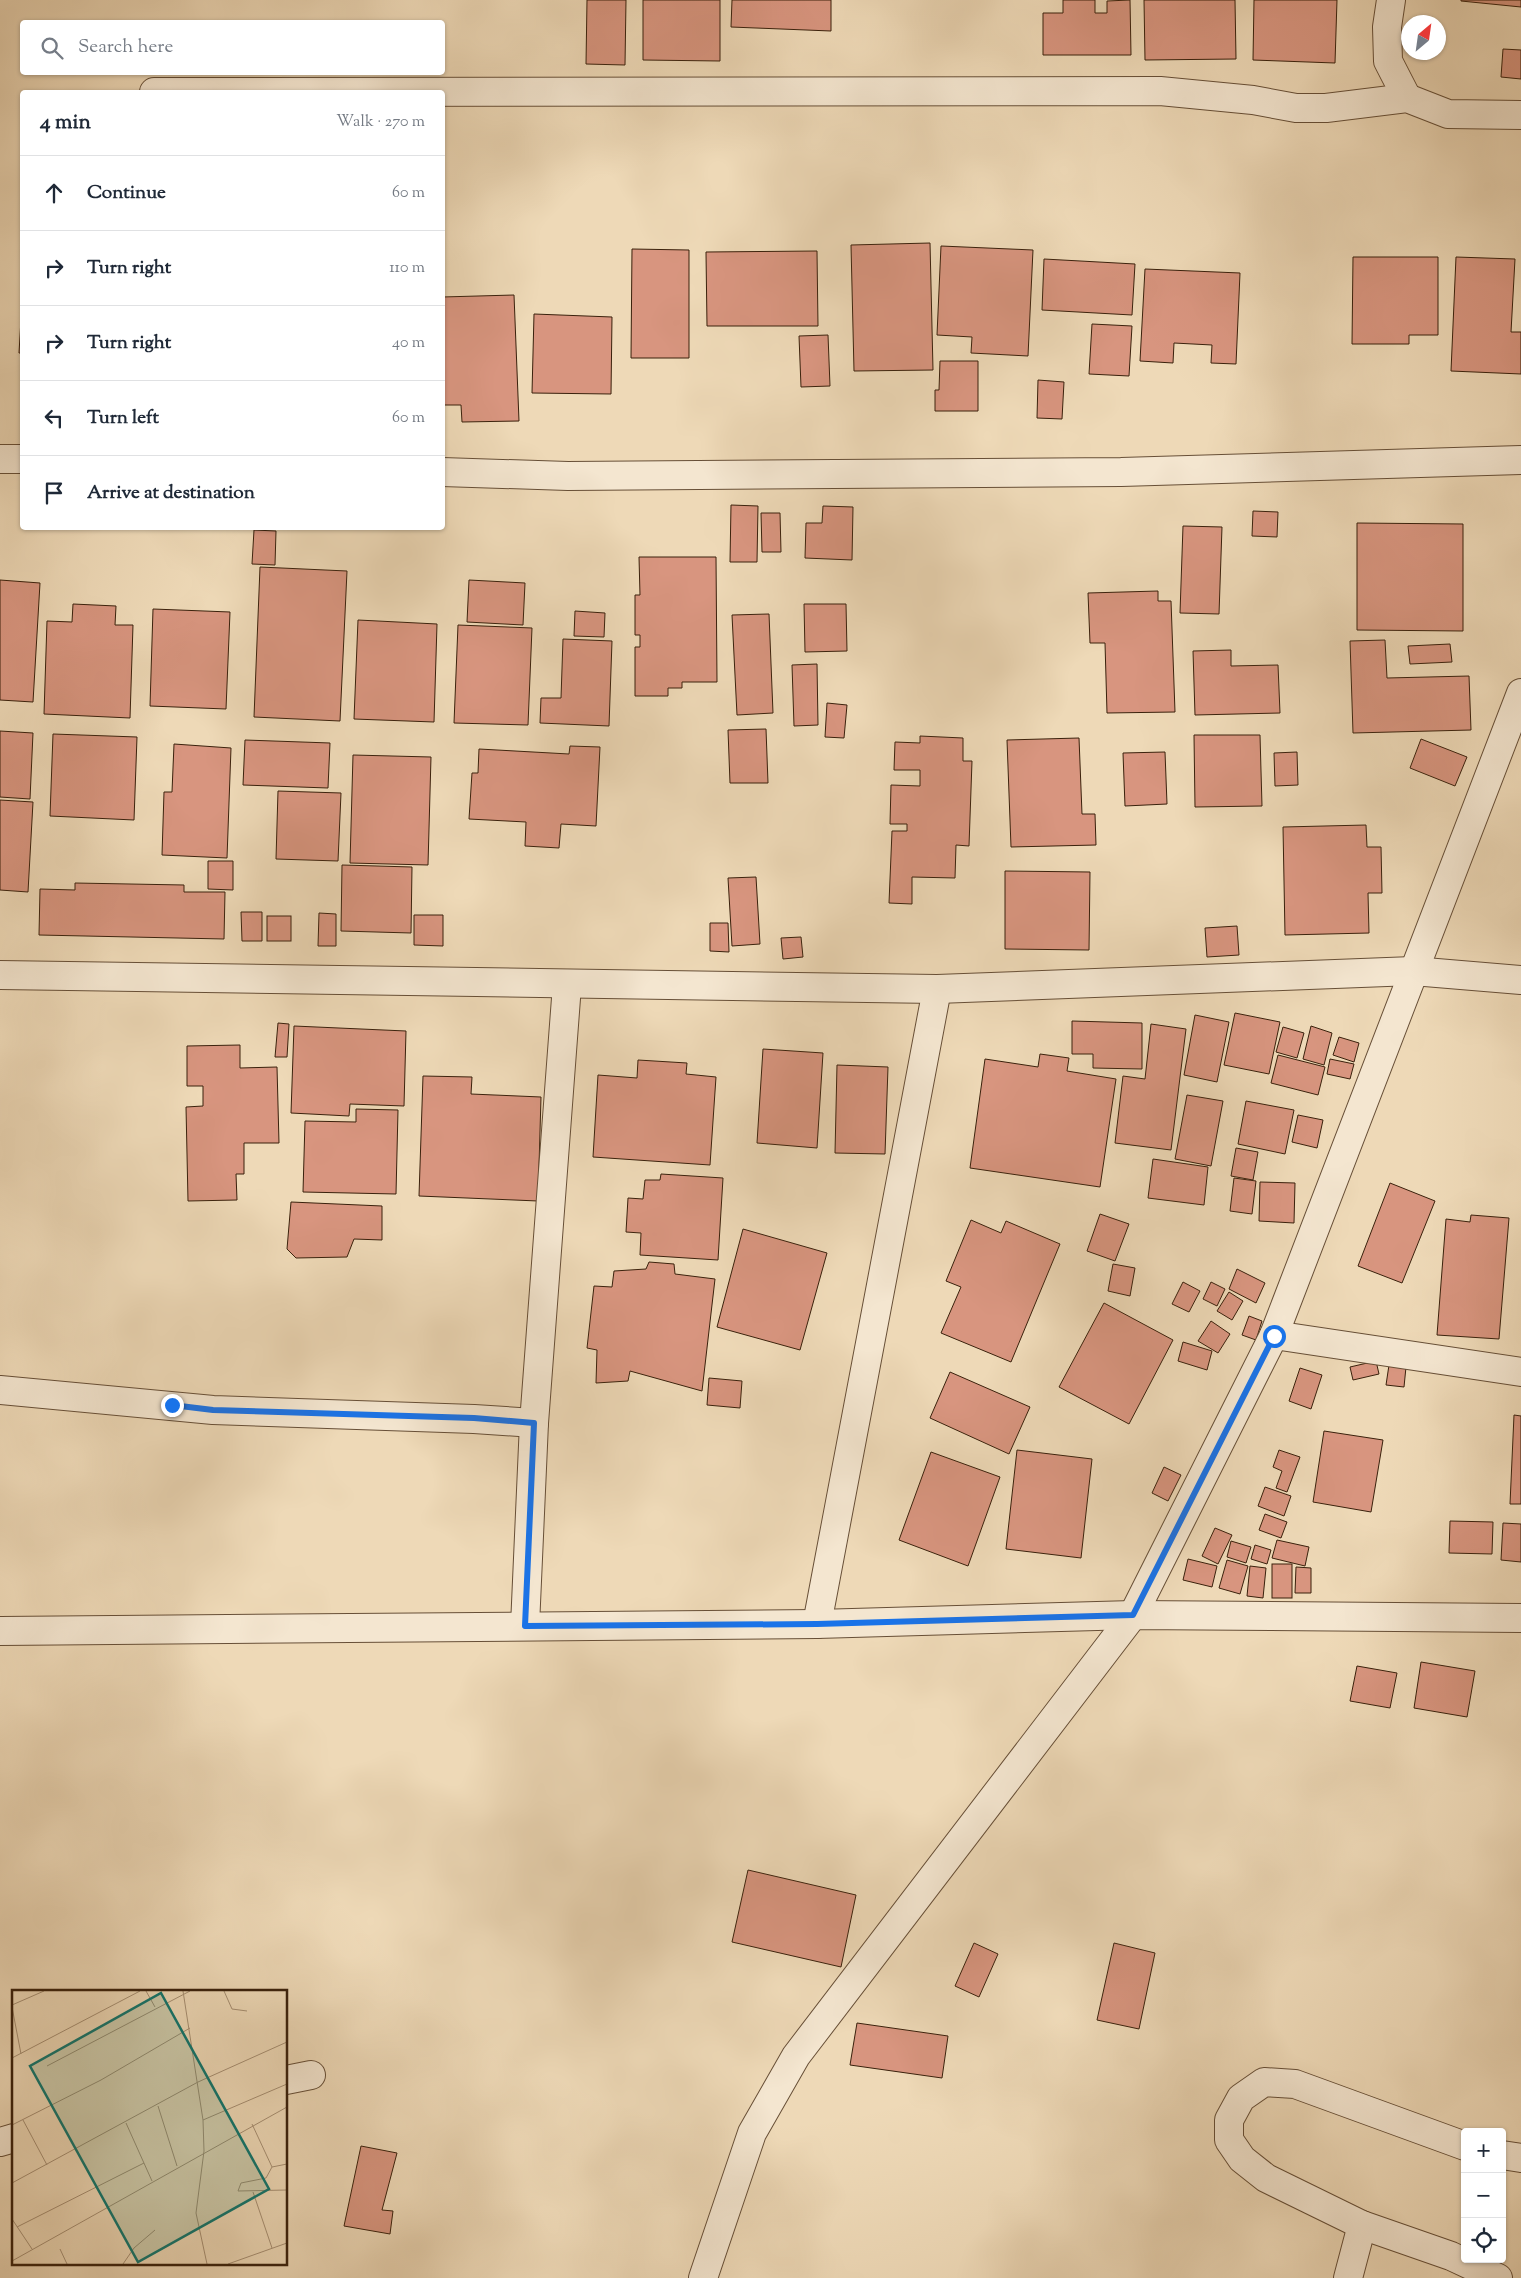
<!DOCTYPE html>
<html lang="en">
<head>
<meta charset="utf-8">
<style>
  :root { --surface:#fff; --page:#f2f2f3; --text:#1f2937; --muted:#747a83; --line:#e0e1e3 }
  body { margin:0; font-family:"Sorts Mill Goudy",serif; background:var(--page); color:var(--text) }
  .controls { position:absolute; right:15px; bottom:15px; display:grid; overflow:hidden; border-radius:5px; box-shadow:0 1px 4px #0004 }
  .controls button { width:45px; height:45px; display:grid; place-items:center; padding:0; border:0; border-bottom:1px solid var(--line); background:var(--surface); color:var(--text); font:25px sans-serif }
  .compass { position:absolute; left:1401px; top:15px; width:45px; height:45px; border-radius:50%; background:var(--surface); box-shadow:0 1px 4px #0004; rotate:29deg }
  .stop { position:absolute; width:15px; height:15px; margin:-11px; border:4px solid #1a73e8; border-radius:50%; background:#fff }
  .stop.end { background:#1a73e8; border-color:#fff; box-shadow:0 1px 5px #0008 }
  .list { margin:0; padding:0; list-style:none }
  h2 { display:flex; justify-content:space-between; align-items:center; height:65px; margin:0; padding:0 20px; font-size:21px }
  h2 small { font-size:16px; font-weight:400; color:var(--muted) }
  .list li { display:grid; grid-template-columns:32px 1fr auto; gap:15px; align-items:center; box-sizing:border-box; height:75px; padding:0 20px; border-top:1px solid var(--line) }
  .list b { display:block; font-size:19px; white-space:nowrap }
  .list em { font-size:16px; font-style:normal; color:var(--muted) }
  .icon { flex:none; width:28px; height:28px; fill:none; stroke:currentColor; stroke-width:2; stroke-linecap:round; stroke-linejoin:round }
  .map { position:relative; flex:none; width:1521px; height:2278px; overflow:hidden }
  .search { position:absolute; background:var(--surface); box-shadow:0 1px 4px #0004; left:20px; top:20px; width:425px; height:55px; display:flex; align-items:center; gap:12px; box-sizing:border-box; padding:0 18px; border-radius:5px; color:var(--muted); font-size:19px }
  .panel { position:absolute; background:var(--surface); box-shadow:0 1px 4px #0004; left:20px; top:90px; width:425px; height:440px; border-radius:5px }
  .map>svg:first-child { display:block }
  .building { fill:#d8957f; stroke:#3a210c }
  .lines { fill:none; stroke-linecap:round; stroke-linejoin:round }
  .street-casing { stroke:#674f37; stroke-width:30 }
  .street { stroke:#f4e6d0; stroke-width:28 }
  .route { stroke:#1a73e8; stroke-width:6 }
  .inset-road { fill:none; stroke:#a68f73; stroke-width:1 }
  .view { fill:#0f766e; fill-opacity:0.15; stroke:#0f766e; stroke-width:2.5 }
  .inset-edge { fill:none; stroke:#3a210c; stroke-width:2.5 }
</style>
</head>
<body>
<div class="map">
<svg width="1521" height="2278" viewBox="0 0 1521 2278">
  <rect width="100%" height="100%" fill="#eed9b7"/>
  <filter id="stains"><feTurbulence type="fractalNoise" baseFrequency=".004" numOctaves="4"/><feColorMatrix values="0 0 0 0 .2 0 0 0 0 .09 0 0 0 0 .02 0 0 0 .5 -.17"/></filter>
  <radialGradient id="worn" r=".72"><stop offset=".6" stop-color="#630" stop-opacity="0"/><stop offset="1" stop-color="#630" stop-opacity=".3"/></radialGradient>
  <g class="building">
    <path d="M 587,0 L 626,0 L 625,65 L 586,64 Z"/>
    <path d="M 643,0 L 720,0 L 720,61 L 643,60 Z"/>
    <path d="M 732,0 L 831,0 L 831,31 L 731,27 Z"/>
    <path d="M 1063,0 L 1095,0 L 1095,13 L 1107,13 L 1107,1 L 1130,0 L 1131,55 L 1043,55 L 1043,13 L 1063,13 Z"/>
    <path d="M 1144,0 L 1235,0 L 1236,59 L 1145,60 Z"/>
    <path d="M 1254,0 L 1337,0 L 1335,63 L 1253,60 Z"/>
    <path d="M 1461,0 L 1521,0 L 1521,7 L 1461,1 Z"/>
    <path d="M 1503,49 L 1521,50 L 1521,79 L 1501,77 Z"/>
    <path d="M 930,243 L 933,370 L 854,371 L 851,245 Z"/>
    <path d="M 941,246 L 1033,250 L 1028,356 L 971,353 L 972,337 L 937,335 Z"/>
    <path d="M 632,249 L 689,250 L 689,358 L 631,358 Z"/>
    <path d="M 817,251 L 818,326 L 707,326 L 706,252 Z"/>
    <path d="M 1353,257 L 1438,257 L 1438,335 L 1409,335 L 1409,344 L 1352,344 Z"/>
    <path d="M 1456,257 L 1515,259 L 1511,332 L 1521,332 L 1521,374 L 1451,371 Z"/>
    <path d="M 1044,259 L 1135,264 L 1132,315 L 1042,310 Z"/>
    <path d="M 1145,269 L 1240,273 L 1236,364 L 1211,363 L 1212,345 L 1174,343 L 1173,363 L 1140,361 Z"/>
    <path d="M 514,295 L 519,421 L 462,422 L 461,405 L 442,405 L 442,297 Z"/>
    <path d="M 22,302 L 22,353 L 19,353 Z"/>
    <path d="M 534,314 L 612,317 L 611,394 L 532,393 Z"/>
    <path d="M 1092,324 L 1132,326 L 1129,376 L 1089,374 Z"/>
    <path d="M 828,335 L 830,386 L 801,387 L 799,336 Z"/>
    <path d="M 940,361 L 978,361 L 978,411 L 935,411 L 935,390 L 939,390 Z"/>
    <path d="M 1038,380 L 1064,382 L 1062,419 L 1037,418 Z"/>
    <path d="M 731,505 L 758,506 L 757,562 L 730,562 Z"/>
    <path d="M 823,506 L 853,507 L 852,560 L 805,558 L 806,523 L 822,523 Z"/>
    <path d="M 1253,511 L 1278,512 L 1277,537 L 1252,536 Z"/>
    <path d="M 761,513 L 780,513 L 781,552 L 762,552 Z"/>
    <path d="M 1357,523 L 1463,524 L 1463,631 L 1357,630 Z"/>
    <path d="M 1183,526 L 1222,527 L 1219,614 L 1180,613 Z"/>
    <path d="M 254,530 L 276,531 L 275,565 L 252,564 Z"/>
    <path d="M 639,557 L 716,557 L 717,682 L 682,682 L 682,688 L 668,688 L 668,696 L 635,696 L 635,647 L 640,647 L 640,635 L 635,635 L 635,595 L 640,595 Z"/>
    <path d="M 260,567 L 347,571 L 340,721 L 254,717 Z"/>
    <path d="M 0,580 L 40,583 L 33,702 L 0,700 Z"/>
    <path d="M 469,580 L 525,583 L 523,625 L 467,622 Z"/>
    <path d="M 1158,591 L 1158,601 L 1171,601 L 1175,712 L 1107,713 L 1105,643 L 1090,643 L 1088,593 Z"/>
    <path d="M 73,604 L 116,606 L 115,625 L 133,625 L 130,718 L 44,714 L 47,621 L 72,622 Z"/>
    <path d="M 804,604 L 846,604 L 847,651 L 805,652 Z"/>
    <path d="M 153,609 L 230,612 L 226,709 L 150,706 Z"/>
    <path d="M 575,611 L 605,613 L 604,637 L 574,636 Z"/>
    <path d="M 769,614 L 773,713 L 737,715 L 732,615 Z"/>
    <path d="M 358,620 L 437,624 L 434,722 L 354,719 Z"/>
    <path d="M 458,625 L 532,628 L 528,725 L 454,723 Z"/>
    <path d="M 563,639 L 612,641 L 609,726 L 540,723 L 541,698 L 561,698 Z"/>
    <path d="M 1385,640 L 1387,678 L 1469,676 L 1471,730 L 1353,733 L 1350,641 Z"/>
    <path d="M 1450,644 L 1452,662 L 1410,664 L 1408,646 Z"/>
    <path d="M 1231,650 L 1231,666 L 1278,665 L 1280,713 L 1195,715 L 1193,651 Z"/>
    <path d="M 817,664 L 818,725 L 794,726 L 792,665 Z"/>
    <path d="M 827,703 L 847,705 L 844,738 L 825,737 Z"/>
    <path d="M 766,729 L 768,783 L 730,783 L 728,730 Z"/>
    <path d="M 0,731 L 33,733 L 30,799 L 0,797 Z"/>
    <path d="M 53,734 L 137,737 L 134,820 L 50,816 Z"/>
    <path d="M 1194,735 L 1260,735 L 1262,806 L 1195,807 Z"/>
    <path d="M 920,736 L 963,738 L 963,761 L 972,761 L 969,846 L 956,845 L 955,878 L 912,877 L 912,904 L 889,903 L 892,831 L 907,831 L 907,824 L 890,824 L 891,785 L 920,786 L 920,770 L 894,770 L 895,742 L 920,743 Z"/>
    <path d="M 1079,738 L 1082,814 L 1095,814 L 1096,845 L 1011,847 L 1007,740 Z"/>
    <path d="M 1421,739 L 1467,757 L 1455,786 L 1410,768 Z"/>
    <path d="M 245,740 L 330,743 L 328,788 L 243,785 Z"/>
    <path d="M 174,744 L 231,748 L 227,858 L 162,855 L 164,792 L 172,792 Z"/>
    <path d="M 570,746 L 600,747 L 596,826 L 561,824 L 559,848 L 525,846 L 526,822 L 469,819 L 472,773 L 478,773 L 479,749 L 569,754 Z"/>
    <path d="M 1165,752 L 1167,804 L 1125,806 L 1123,753 Z"/>
    <path d="M 1297,752 L 1298,785 L 1275,786 L 1274,753 Z"/>
    <path d="M 353,755 L 431,757 L 428,865 L 350,863 Z"/>
    <path d="M 278,791 L 341,793 L 338,861 L 276,859 Z"/>
    <path d="M 0,800 L 33,802 L 28,892 L 0,890 Z"/>
    <path d="M 1366,825 L 1367,847 L 1381,847 L 1382,893 L 1368,893 L 1369,933 L 1285,935 L 1283,827 Z"/>
    <path d="M 208,861 L 233,861 L 233,890 L 208,889 Z"/>
    <path d="M 342,865 L 412,867 L 411,933 L 341,931 Z"/>
    <path d="M 1005,871 L 1090,872 L 1089,950 L 1005,949 Z"/>
    <path d="M 756,877 L 760,944 L 732,946 L 728,878 Z"/>
    <path d="M 75,883 L 184,885 L 184,892 L 225,892 L 224,939 L 39,935 L 40,889 L 75,890 Z"/>
    <path d="M 241,912 L 262,912 L 262,941 L 242,941 Z"/>
    <path d="M 319,913 L 336,914 L 336,946 L 318,946 Z"/>
    <path d="M 414,915 L 443,915 L 443,946 L 414,945 Z"/>
    <rect x="267" y="916" width="24" height="25"/>
    <path d="M 710,923 L 728,923 L 729,952 L 710,951 Z"/>
    <path d="M 1237,926 L 1239,955 L 1207,957 L 1205,928 Z"/>
    <path d="M 801,937 L 803,957 L 783,959 L 781,938 Z"/>
    <path d="M 1235,1013 L 1280,1022 L 1269,1074 L 1224,1065 Z"/>
    <path d="M 1195,1015 L 1229,1022 L 1217,1082 L 1184,1075 Z"/>
    <path d="M 1072,1021 L 1142,1023 L 1142,1069 L 1093,1068 L 1093,1054 L 1072,1054 Z"/>
    <path d="M 278,1023 L 289,1024 L 287,1057 L 275,1057 Z"/>
    <path d="M 1151,1024 L 1186,1029 L 1171,1150 L 1115,1143 L 1123,1076 L 1145,1079 Z"/>
    <path d="M 294,1026 L 406,1031 L 404,1106 L 350,1104 L 349,1116 L 291,1113 Z"/>
    <path d="M 1311,1026 L 1332,1033 L 1324,1065 L 1303,1059 Z"/>
    <path d="M 1283,1027 L 1304,1033 L 1297,1058 L 1276,1052 Z"/>
    <path d="M 1339,1037 L 1359,1043 L 1354,1062 L 1333,1055 Z"/>
    <path d="M 240,1045 L 240,1068 L 277,1067 L 279,1143 L 244,1143 L 244,1174 L 236,1174 L 237,1200 L 188,1201 L 186,1107 L 203,1106 L 203,1086 L 187,1086 L 187,1046 Z"/>
    <path d="M 763,1049 L 823,1053 L 817,1148 L 757,1143 Z"/>
    <path d="M 1040,1054 L 1069,1058 L 1067,1071 L 1116,1079 L 1100,1187 L 970,1168 L 985,1059 L 1038,1067 Z"/>
    <path d="M 1278,1055 L 1325,1067 L 1318,1095 L 1271,1083 Z"/>
    <path d="M 1330,1059 L 1354,1064 L 1350,1079 L 1327,1074 Z"/>
    <path d="M 638,1060 L 687,1063 L 686,1074 L 716,1077 L 710,1165 L 593,1157 L 598,1075 L 637,1078 Z"/>
    <path d="M 837,1065 L 888,1067 L 885,1154 L 835,1153 Z"/>
    <path d="M 423,1076 L 472,1077 L 471,1094 L 541,1097 L 538,1201 L 419,1196 Z"/>
    <path d="M 1187,1095 L 1223,1101 L 1211,1166 L 1175,1159 Z"/>
    <path d="M 1246,1101 L 1294,1110 L 1285,1154 L 1238,1144 Z"/>
    <path d="M 356,1109 L 398,1110 L 396,1194 L 303,1192 L 305,1121 L 356,1122 Z"/>
    <path d="M 1298,1115 L 1323,1120 L 1317,1148 L 1292,1142 Z"/>
    <path d="M 1236,1148 L 1258,1152 L 1253,1180 L 1231,1176 Z"/>
    <path d="M 1153,1159 L 1208,1167 L 1204,1205 L 1148,1198 Z"/>
    <path d="M 661,1174 L 723,1178 L 718,1260 L 640,1255 L 641,1233 L 626,1232 L 628,1198 L 643,1199 L 645,1180 L 660,1180 Z"/>
    <path d="M 1234,1178 L 1256,1181 L 1252,1214 L 1230,1211 Z"/>
    <path d="M 1260,1182 L 1295,1183 L 1294,1223 L 1259,1221 Z"/>
    <path d="M 1390,1183 L 1435,1201 L 1402,1283 L 1358,1266 Z"/>
    <path d="M 291,1202 L 382,1206 L 382,1240 L 354,1239 L 347,1257 L 296,1258 L 287,1249 Z"/>
    <path d="M 1100,1214 L 1129,1224 L 1115,1261 L 1087,1251 Z"/>
    <path d="M 1471,1215 L 1509,1218 L 1499,1339 L 1437,1335 L 1446,1219 L 1470,1222 Z"/>
    <path d="M 971,1220 L 1001,1233 L 1006,1221 L 1060,1244 L 1011,1362 L 941,1333 L 961,1287 L 946,1281 Z"/>
    <path d="M 743,1229 L 827,1253 L 800,1350 L 717,1327 Z"/>
    <path d="M 649,1262 L 674,1264 L 675,1274 L 715,1279 L 702,1391 L 630,1371 L 628,1381 L 596,1383 L 597,1350 L 587,1348 L 594,1286 L 612,1287 L 614,1271 L 646,1269 Z"/>
    <path d="M 1113,1264 L 1135,1268 L 1130,1296 L 1108,1291 Z"/>
    <path d="M 1237,1269 L 1265,1283 L 1256,1303 L 1229,1289 Z"/>
    <path d="M 1183,1282 L 1200,1291 L 1189,1312 L 1172,1304 Z"/>
    <path d="M 1211,1282 L 1225,1289 L 1217,1306 L 1203,1299 Z"/>
    <path d="M 1229,1292 L 1243,1301 L 1232,1320 L 1217,1311 Z"/>
    <path d="M 1104,1303 L 1173,1340 L 1129,1424 L 1059,1387 Z"/>
    <path d="M 1249,1316 L 1262,1321 L 1256,1340 L 1242,1335 Z"/>
    <path d="M 1211,1321 L 1230,1334 L 1218,1353 L 1198,1341 Z"/>
    <path d="M 1183,1342 L 1212,1351 L 1207,1370 L 1178,1361 Z"/>
    <path d="M 1376,1361 L 1379,1374 L 1353,1380 L 1350,1367 Z"/>
    <path d="M 1389,1365 L 1406,1367 L 1404,1387 L 1386,1385 Z"/>
    <path d="M 1300,1368 L 1322,1375 L 1311,1409 L 1289,1401 Z"/>
    <path d="M 950,1372 L 1030,1407 L 1009,1454 L 930,1418 Z"/>
    <path d="M 709,1378 L 742,1381 L 740,1408 L 707,1405 Z"/>
    <path d="M 1514,1415 L 1521,1416 L 1521,1504 L 1510,1504 Z"/>
    <path d="M 1324,1431 L 1383,1440 L 1371,1512 L 1313,1502 Z"/>
    <path d="M 1017,1450 L 1092,1459 L 1081,1558 L 1006,1549 Z"/>
    <path d="M 1279,1450 L 1300,1457 L 1287,1492 L 1276,1488 L 1282,1471 L 1273,1467 Z"/>
    <path d="M 931,1452 L 1000,1477 L 968,1566 L 899,1540 Z"/>
    <path d="M 1164,1467 L 1181,1475 L 1168,1501 L 1152,1493 Z"/>
    <path d="M 1265,1487 L 1291,1496 L 1284,1516 L 1258,1506 Z"/>
    <path d="M 1265,1514 L 1287,1522 L 1281,1538 L 1259,1530 Z"/>
    <path d="M 1450,1521 L 1493,1522 L 1492,1554 L 1449,1553 Z"/>
    <path d="M 1503,1523 L 1521,1524 L 1521,1562 L 1501,1560 Z"/>
    <path d="M 1215,1528 L 1232,1535 L 1218,1564 L 1202,1556 Z"/>
    <path d="M 1277,1540 L 1309,1547 L 1305,1566 L 1272,1558 Z"/>
    <path d="M 1231,1541 L 1251,1547 L 1246,1563 L 1227,1557 Z"/>
    <path d="M 1255,1545 L 1271,1550 L 1267,1564 L 1251,1559 Z"/>
    <path d="M 1188,1559 L 1217,1566 L 1212,1587 L 1183,1580 Z"/>
    <path d="M 1227,1560 L 1248,1566 L 1240,1594 L 1219,1588 Z"/>
    <rect x="1272" y="1564" width="20" height="34"/>
    <path d="M 1250,1566 L 1266,1568 L 1263,1598 L 1247,1596 Z"/>
    <path d="M 1296,1567 L 1311,1568 L 1311,1593 L 1295,1593 Z"/>
    <path d="M 1421,1662 L 1475,1671 L 1467,1717 L 1414,1708 Z"/>
    <path d="M 1357,1666 L 1397,1673 L 1390,1708 L 1350,1701 Z"/>
    <path d="M 748,1870 L 856,1895 L 841,1967 L 732,1942 Z"/>
    <path d="M 974,1943 L 998,1954 L 979,1997 L 955,1986 Z"/>
    <path d="M 1114,1943 L 1155,1953 L 1139,2029 L 1097,2020 Z"/>
    <path d="M 857,2023 L 948,2036 L 942,2078 L 850,2065 Z"/>
    <path d="M 361,2146 L 397,2153 L 382,2210 L 393,2211 L 390,2234 L 344,2226 Z"/>
  </g>
  <g class="lines">
    <g class="street-casing">
      <g id="street">
        <path d="M 1391,0 L 1387,27 L 1388,61 L 1407,98"/>
        <path d="M 154,92 L 1160,91 L 1253,100 L 1296,108 L 1326,108 L 1407,98 L 1448,114 L 1521,115"/>
        <path d="M 0,459 L 22,459"/>
        <path d="M 442,472 L 568,476 L 1121,472 L 1521,460"/>
        <path d="M 0,975 L 937,989 L 1413,971 L 1521,980"/>
        <path d="M 1274,1335 L 1521,1372"/>
        <path d="M 0,1390 L 213,1410 L 474,1419 L 534,1423"/>
        <path d="M 817,1624 L 937,989"/>
        <path d="M 525,1626 L 534,1423 L 567,985"/>
        <path d="M 0,1631 L 817,1624 L 1133,1615 L 1521,1618"/>
        <path d="M 286,2080 L 311,2075"/>
        <path d="M 0,2142 L 14,2138"/>
        <path d="M 1465,2146 L 1295,2084 L 1264,2082 L 1241,2098 L 1229,2120 L 1229,2140 L 1242,2159 L 1266,2178 L 1362,2225 L 1451,2256 L 1498,2278"/>
        <path d="M 1502,2155 L 1521,2158"/>
        <path d="M 703,2278 L 752,2133 L 796,2056 L 1133,1615 L 1274,1335 L 1521,693"/>
        <path d="M 1348,2278 L 1362,2225"/>
      </g>
    </g>
    <use href="#street" class="street"/>
  </g>
  <g class="lines">
    <path class="route" d="M 172,1405 L 213,1410 L 474,1418 L 534,1423 L 525,1626 L 817,1624 L 1133,1615 L 1274,1336"/>
  </g>
  <g transform="translate(12 1990)">
    <rect width="275" height="275" fill="#eed9b7"/>
    <path class="inset-road" d="M 134,1 L 143,17M 171,1 L 191,130 L 192,161 L 184,223 L 195,274M 212,1 L 220,19 L 235,21M 0,15 L 32,1M 0,17 L 9,64M 0,68 L 128,1M 35,76 L 178,1M 146,116 L 165,176M 11,130 L 35,175M 191,130 L 275,94M 114,133 L 140,191M 240,134 L 260,177 L 275,174M 0,135 L 89,90 L 178,38M 260,177 L 254,188 L 229,193 L 226,201 L 275,200M 0,193 L 186,92 L 275,52M 241,202 L 260,258M 0,229 L 20,259M 5,237 L 132,173M 48,259 L 55,274M 0,271 L 275,117M 111,274 L 122,258 L 143,240M 216,274 L 275,253"/>
    <path class="view" d="M 149,3 L 257,199 L 126,272 L 18,76 Z"/>
    <rect width="275" height="275" class="inset-edge"/>
  </g>
  <rect width="100%" height="100%" filter="url(#stains)"/>
  <rect width="100%" height="100%" fill="url(#worn)"/>
</svg>
<div class="controls">
<button>+</button>
<button>−</button>
<button><svg class="icon" aria-label="locate" viewBox="0 0 24 24"><circle cx="12" cy="12" r="6"/><path d="M12 2v4M12 18v4M2 12h4M18 12h4"/></svg></button>
</div>
<svg class="compass" viewBox="-18 -18 36 36"><path d="M0-13l5 13h-10z" fill="#e53935"/><path d="M0 13l5-13h-10z" fill="#747a83"/></svg>
<div class="stop" style="left:1274px;top:1336px"></div>
<div class="stop end" style="left:172px;top:1405px"></div>
<div class="search"><svg class="icon" aria-label="search" viewBox="0 0 24 24"><circle cx="10" cy="10" r="6"/><path d="M15 15l6 6"/></svg>Search here</div>
<section class="panel">
<h2>4 min<small>Walk · 270 m</small></h2>
<ul class="list">
<li><svg class="icon" aria-label="ahead" viewBox="0 0 24 24"><path d="M12 20V5M6 11l6-6 6 6"/></svg><div><b>Continue</b></div><em>60 m</em></li>
<li><svg class="icon" aria-label="right" viewBox="0 0 24 24"><path d="M7 20v-9h11M14 6l5 5-5 5"/></svg><div><b>Turn right</b></div><em>110 m</em></li>
<li><svg class="icon" aria-label="right" viewBox="0 0 24 24"><path d="M7 20v-9h11M14 6l5 5-5 5"/></svg><div><b>Turn right</b></div><em>40 m</em></li>
<li><svg class="icon" aria-label="left" viewBox="0 0 24 24"><path d="M17 20v-9H6M10 6l-5 5 5 5"/></svg><div><b>Turn left</b></div><em>60 m</em></li>
<li><svg class="icon" aria-label="arrive" viewBox="0 0 24 24"><path d="M6 21V4h12l-3 4 3 4H6"/></svg><div><b>Arrive at destination</b></div></li>
</ul>
</section>
</div>
</body>
</html>
